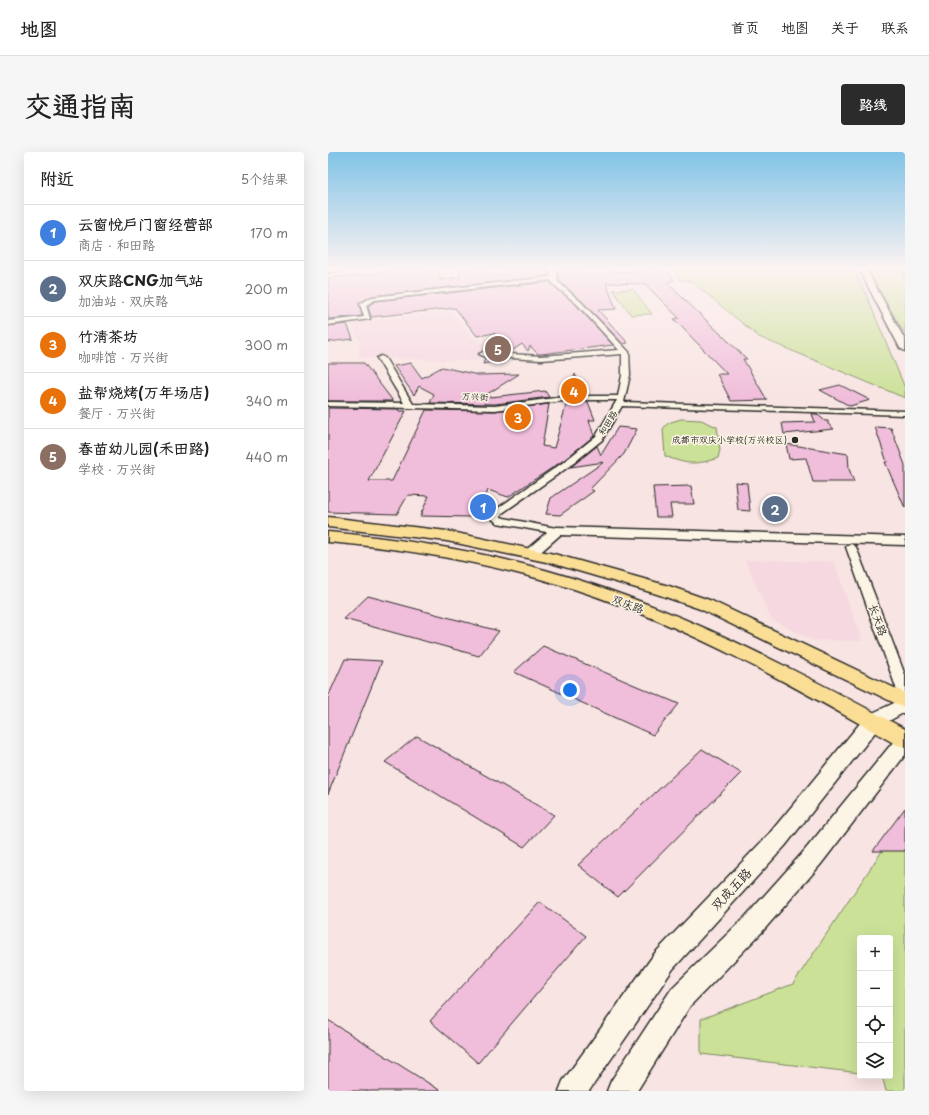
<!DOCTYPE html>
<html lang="zh">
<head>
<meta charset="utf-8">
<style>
  :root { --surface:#fff; --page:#f6f6f6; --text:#222; --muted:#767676; --line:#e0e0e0; --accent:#2b2b2b }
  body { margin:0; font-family:"Playpen Sans","LXGW WenKai TC",sans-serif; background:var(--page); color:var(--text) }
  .controls { position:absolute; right:12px; bottom:12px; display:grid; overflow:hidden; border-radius:4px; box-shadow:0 4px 16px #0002 }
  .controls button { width:36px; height:36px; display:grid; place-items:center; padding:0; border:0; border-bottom:1px solid var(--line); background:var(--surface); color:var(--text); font:20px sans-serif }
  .you { position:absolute; left:242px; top:538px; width:14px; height:14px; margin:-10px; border:3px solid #fff; border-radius:50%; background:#1a73e8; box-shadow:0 0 0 6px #1a73e833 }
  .badge { display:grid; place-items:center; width:26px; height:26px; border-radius:50%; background:var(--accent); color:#fff; font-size:13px; font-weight:700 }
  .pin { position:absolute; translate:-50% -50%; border:2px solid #fff; box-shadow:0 1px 4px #0006 }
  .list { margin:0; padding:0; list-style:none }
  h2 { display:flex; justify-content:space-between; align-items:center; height:52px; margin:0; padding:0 16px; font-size:17px }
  h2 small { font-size:13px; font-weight:400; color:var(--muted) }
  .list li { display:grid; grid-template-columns:26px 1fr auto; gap:12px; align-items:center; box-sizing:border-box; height:56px; padding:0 16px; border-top:1px solid var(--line) }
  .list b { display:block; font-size:15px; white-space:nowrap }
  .list p { margin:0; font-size:13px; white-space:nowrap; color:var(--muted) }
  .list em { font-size:13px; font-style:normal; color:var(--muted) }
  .icon { flex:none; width:22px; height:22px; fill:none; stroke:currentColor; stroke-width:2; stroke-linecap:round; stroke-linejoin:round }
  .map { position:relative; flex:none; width:577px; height:939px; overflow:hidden; border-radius:4px }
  header { display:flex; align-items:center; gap:24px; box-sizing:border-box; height:56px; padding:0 20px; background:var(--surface); border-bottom:1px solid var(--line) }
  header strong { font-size:19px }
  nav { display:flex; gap:22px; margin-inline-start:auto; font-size:14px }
  .intro { display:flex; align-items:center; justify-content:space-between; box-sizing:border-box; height:96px; padding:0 24px }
  h1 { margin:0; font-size:28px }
  .button { padding:10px 18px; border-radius:4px; background:var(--accent); color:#fff; font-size:14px; font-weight:700 }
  main { display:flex; gap:24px; padding:0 24px }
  aside { flex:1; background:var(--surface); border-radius:4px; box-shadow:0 4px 16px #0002 }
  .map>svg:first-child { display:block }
  .built { fill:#f6d8e0 }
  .green { fill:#cbe197; stroke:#7b8661 }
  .building { fill:#f0bdda; stroke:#2b2b2b }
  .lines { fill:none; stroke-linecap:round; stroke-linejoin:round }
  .street-casing { stroke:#2b2b2b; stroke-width:3 }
  .secondary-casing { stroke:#2b2b2b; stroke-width:3 }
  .primary-casing { stroke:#2b2b2b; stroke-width:3 }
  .path { stroke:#2b2b2b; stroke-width:1.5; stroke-dasharray:2 1.5; stroke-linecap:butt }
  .street { fill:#fcf5e5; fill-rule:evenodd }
  .secondary { fill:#fcf5e5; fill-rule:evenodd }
  .primary { fill:#fbde96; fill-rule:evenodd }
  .poi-dot { fill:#2b2b2b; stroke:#fcf5e5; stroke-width:1.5 }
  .labels { text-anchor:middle; stroke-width:3; stroke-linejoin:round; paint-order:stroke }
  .far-street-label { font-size:9px; fill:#2b2b2b; stroke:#fcf5e5 }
  .far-poi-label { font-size:9px; fill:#2b2b2b; stroke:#fcf5e5; text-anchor:end }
  .street-label { font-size:11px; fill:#2b2b2b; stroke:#fcf5e5 }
  .near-street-label { font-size:13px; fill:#2b2b2b; stroke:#fcf5e5 }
</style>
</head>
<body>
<header>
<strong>地图</strong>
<nav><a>首页</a><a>地图</a><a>关于</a><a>联系</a></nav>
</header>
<div class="intro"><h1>交通指南</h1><a class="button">路线</a></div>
<main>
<aside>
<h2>附近<small>5个结果</small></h2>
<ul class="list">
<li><span class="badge" style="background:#3f7fe0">1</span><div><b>云窗悦户门窗经营部</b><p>商店 · 和田路</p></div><em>170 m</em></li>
<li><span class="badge" style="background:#5c6f8a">2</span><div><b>双庆路CNG加气站</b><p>加油站 · 双庆路</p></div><em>200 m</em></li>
<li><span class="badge" style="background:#e8710a">3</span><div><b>竹清茶坊</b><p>咖啡馆 · 万兴街</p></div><em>300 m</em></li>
<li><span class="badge" style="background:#e8710a">4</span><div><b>盐帮烧烤(万年场店)</b><p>餐厅 · 万兴街</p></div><em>340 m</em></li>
<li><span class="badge" style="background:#8d6e63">5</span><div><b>春苗幼儿园(禾田路)</b><p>学校 · 万兴街</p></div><em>440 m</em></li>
</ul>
</aside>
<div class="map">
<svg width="577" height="939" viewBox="0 0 577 939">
  <rect width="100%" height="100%" fill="#f8e4e2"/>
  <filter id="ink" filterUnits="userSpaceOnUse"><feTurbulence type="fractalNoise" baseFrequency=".025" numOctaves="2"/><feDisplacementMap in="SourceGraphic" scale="8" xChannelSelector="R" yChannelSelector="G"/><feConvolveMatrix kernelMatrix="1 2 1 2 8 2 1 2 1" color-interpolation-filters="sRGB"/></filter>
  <g filter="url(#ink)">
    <g class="built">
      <path d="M 124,159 L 145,186 L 159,194 L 153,205 L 146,209 L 31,205 L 32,189 L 23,170 Z"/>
      <path d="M 417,408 L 506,410 L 534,489 L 484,488 L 443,467 Z"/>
    </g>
    <g class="green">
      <path d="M 524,115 L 538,142 L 577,236 L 577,246 L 431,185 L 364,130 L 351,127 L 344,115 Z"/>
      <path d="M 577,115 L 577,182 L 537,115 Z"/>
      <path d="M 305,137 L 324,162 L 303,163 L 285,138 Z"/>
      <path d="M 353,267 L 373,268 L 389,275 L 392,298 L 390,306 C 368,313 359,313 337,304 L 335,277 L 340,271 Z"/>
      <path d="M 564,684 L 577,684 L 577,939 L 558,939 L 554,924 L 562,924 L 562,786 L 532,786 L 532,921 L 373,902 L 373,867 L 465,832 Z"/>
    </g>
    <g class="building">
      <path d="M 74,116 L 99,116 L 98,119 L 110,118 L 111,128 L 132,125 L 132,116 L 220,116 L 220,124 L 44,144 L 31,151 L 34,164 L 0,167 L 0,126 L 48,122 L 61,117 Z"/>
      <path d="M 230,116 L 281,116 L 284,120 L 312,119 L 310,116 L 326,116 L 340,120 L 346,128 L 339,131 L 419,207 L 415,207 L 439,248 L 403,249 L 389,222 L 399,222 L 346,167 L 351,166 L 317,132 L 278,131 L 288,157 L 270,158 L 300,191 L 295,192 L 254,149 L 231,129 Z"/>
      <path d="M 222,130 L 248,153 L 285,193 L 213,202 L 210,202 L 202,194 L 200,199 L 194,192 L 182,200 L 158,199 L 167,181 L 149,184 L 127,156 L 43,165 L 40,154 L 47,149 Z"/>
      <path d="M 19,172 L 25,187 L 0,190 L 0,174 Z"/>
      <path d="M 157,206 L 179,207 L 155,212 Z"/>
      <path d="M 0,211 L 36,211 L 65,249 L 0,249 Z"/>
      <path d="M 83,211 L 94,226 L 114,215 L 150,223 L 191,222 L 153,246 L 217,239 L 221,245 L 167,252 L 102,251 L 106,242 L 91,234 L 86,243 L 66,214 Z"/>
      <path d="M 247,222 L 256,242 L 241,243 Z"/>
      <path d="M 512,233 L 542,248 L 522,254 L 492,238 Z"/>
      <path d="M 239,250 L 260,250 L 267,268 L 261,268 L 266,284 L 236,308 L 180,345 L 160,338 L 152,361 L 142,365 L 92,364 L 101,344 L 80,343 L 69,362 L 0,360 L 0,256 L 70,257 L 71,259 L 78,259 L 41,329 L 64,329 L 98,258 L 167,259 L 221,252 L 214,294 L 226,296 Z"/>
      <path d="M 484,262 L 489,262 L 497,269 L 500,269 L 500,272 L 506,277 L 456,282 L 454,271 L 487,270 Z"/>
      <path d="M 290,275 L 309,277 L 296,302 L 262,337 L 266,339 L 232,363 L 218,362 L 223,346 L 276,310 L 243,315 L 269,294 L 273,303 Z"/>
      <path d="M 547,275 L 563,276 L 577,313 L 577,356 L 557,310 L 559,310 Z"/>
      <path d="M 458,292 L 520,302 L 521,317 L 526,330 L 485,330 L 478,306 L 461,307 Z"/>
      <path d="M 407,330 L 419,331 L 422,359 L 410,358 Z"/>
      <path d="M 363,334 L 366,352 L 342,352 L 344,365 L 328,365 L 325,335 Z"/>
      <path d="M 40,444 L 171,479 L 151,504 L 16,467 Z"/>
      <path d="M 215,494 L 351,552 L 325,583 L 186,520 Z"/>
      <path d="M 17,507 L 54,509 L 0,642 L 0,545 Z"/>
      <path d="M 89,584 L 226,663 L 196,695 L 57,610 Z"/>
      <path d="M 374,597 L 413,621 L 290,745 L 250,713 Z"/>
      <path d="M 577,656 L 577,699 L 545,699 Z"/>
      <path d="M 212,750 L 258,784 L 150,911 L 102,869 Z"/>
      <path d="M 0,868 L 113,939 L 0,939 Z"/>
    </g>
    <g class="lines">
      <g class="street-casing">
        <g id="street">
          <path d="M 222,115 L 228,115 L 230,130 L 253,150 L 301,200 L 302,223 L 296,250 L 577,259 L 577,263 L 294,254 L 274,288 L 243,313 L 173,362 L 173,365 L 176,366 L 233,377 L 234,379 L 229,382 L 169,371 L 163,366 L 163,361 L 237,309 L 268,284 L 289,248 L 242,248 L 167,258 L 0,254 L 0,250 L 76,251 L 49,206 L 53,204 L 57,206 L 85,252 L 167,254 L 242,244 L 290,244 L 294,223 L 294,202 L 213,208 L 155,204 L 151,202 L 155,200 L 213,204 L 291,198 L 249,152 L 225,132 L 223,128 L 47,148 L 38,153 L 42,167 L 0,173 L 0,169 L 36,165 L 32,152 L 44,145 L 222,125 Z"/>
          <path d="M 523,392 L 528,395 L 577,523 L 577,546 L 572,544 L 570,541 L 518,395 Z"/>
        </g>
      </g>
      <g class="secondary-casing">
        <g id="secondary">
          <path d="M 9,115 L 31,115 L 0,121 L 0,117 Z"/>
          <path d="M 530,115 L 537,115 L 577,188 L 577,199 L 572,196 Z"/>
          <path d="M 229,375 L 577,385 L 577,393 L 232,383 L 207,405 L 197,405 L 195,402 L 197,399 L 224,376 Z"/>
          <path d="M 577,546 L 577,560 L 552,574 L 457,694 L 345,817 L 261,939 L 231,939 L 235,929 L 327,801 L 441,682 L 538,564 Z"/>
          <path d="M 577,582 L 577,603 L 493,712 L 434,780 L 362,854 L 309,939 L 279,939 L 283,929 L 344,836 L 418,764 L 477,698 L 570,584 Z"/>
        </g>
      </g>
      <g class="primary-casing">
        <g id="primary">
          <path d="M 0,365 L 119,379 L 226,402 L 341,434 L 384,449 L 577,541 L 577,556 L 372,457 L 329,442 L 223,411 L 119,389 L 0,375 Z"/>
          <path d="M 0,380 C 88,388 176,403 260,431 C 371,467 475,522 577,577 L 577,595 L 569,593 C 466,534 360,474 246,437 C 166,412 84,397 0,390 Z"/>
        </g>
      </g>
      <path class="path" d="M 577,120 L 575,121 L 577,123"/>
      <use href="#street" class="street"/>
      <use href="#secondary" class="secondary"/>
      <use href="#primary" class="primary"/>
    </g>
  </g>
  <linearGradient id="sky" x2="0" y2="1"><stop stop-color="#82c4e7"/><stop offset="0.47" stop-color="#fcf3f2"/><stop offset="1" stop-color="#fcf3f2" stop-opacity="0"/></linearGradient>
  <rect width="577" height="247" fill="url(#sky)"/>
  <circle class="poi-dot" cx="467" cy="288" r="4"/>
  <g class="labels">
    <g class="far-street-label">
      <text transform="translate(147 245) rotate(2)" y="3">万兴街</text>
      <text transform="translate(280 271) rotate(-58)" y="3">和田路</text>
    </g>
    <g class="far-poi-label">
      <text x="459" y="291">成都市双庆小学校(万兴校区)</text>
    </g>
    <g class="street-label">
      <text transform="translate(300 452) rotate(20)" y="4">双庆路</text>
      <text transform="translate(550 468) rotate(70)" y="4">长天路</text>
    </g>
    <g class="near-street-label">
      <text transform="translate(403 737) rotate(-47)" y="5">双成五路</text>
    </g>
  </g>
</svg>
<div class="controls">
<button>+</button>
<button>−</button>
<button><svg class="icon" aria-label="locate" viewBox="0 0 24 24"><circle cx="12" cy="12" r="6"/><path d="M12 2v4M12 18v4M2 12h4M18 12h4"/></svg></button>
<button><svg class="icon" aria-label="layers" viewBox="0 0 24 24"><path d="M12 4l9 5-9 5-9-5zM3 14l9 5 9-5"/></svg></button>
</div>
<div class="you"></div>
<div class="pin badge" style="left:155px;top:355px;background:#3f7fe0">1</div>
<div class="pin badge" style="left:447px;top:357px;background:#5c6f8a">2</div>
<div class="pin badge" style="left:190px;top:265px;background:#e8710a">3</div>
<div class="pin badge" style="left:246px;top:239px;background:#e8710a">4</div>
<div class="pin badge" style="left:170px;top:197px;background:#8d6e63">5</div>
</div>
</main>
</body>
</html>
